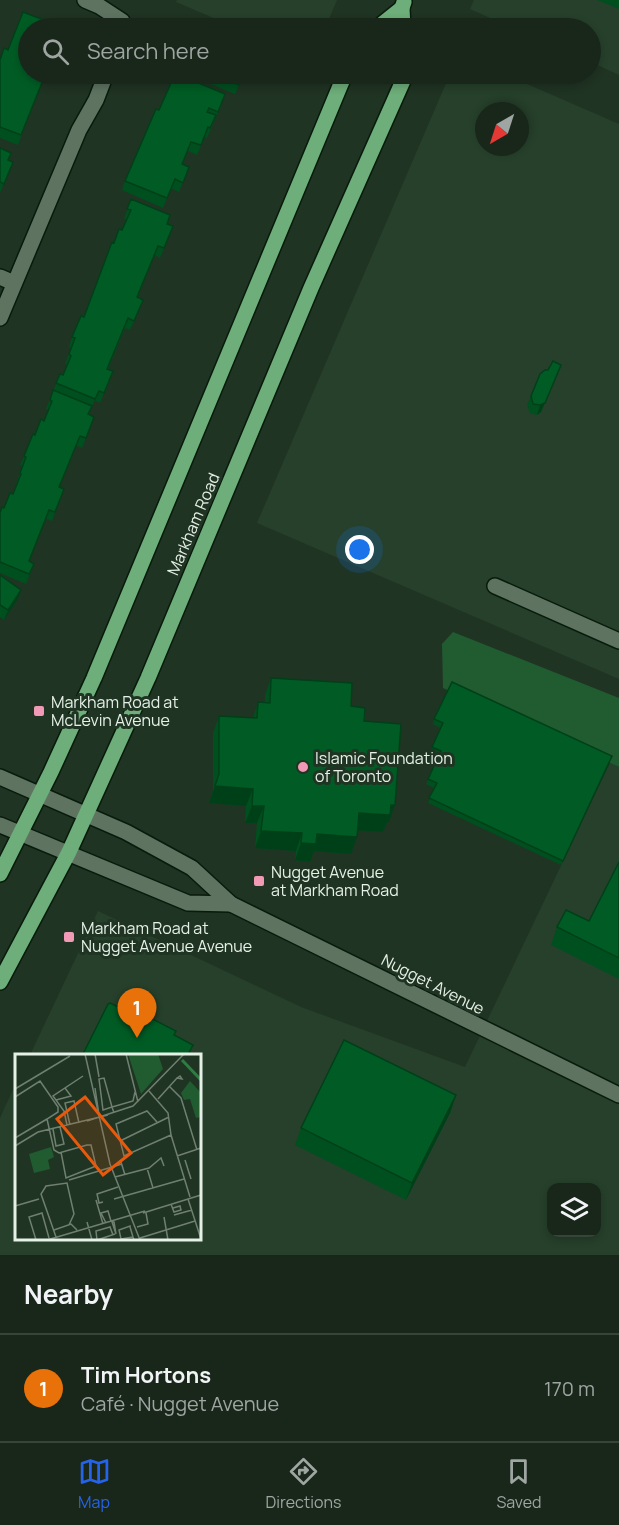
<!DOCTYPE html>
<html lang="en">
<head>
<meta charset="utf-8">
<style>
  :root { --surface:#18271a; --page:#212f23; --text:#f1f3f6; --muted:#9fa5a2; --line:#364439; --accent:#2563eb }
  body { margin:0; font-family:Manrope,sans-serif; background:var(--page); color:var(--text) }
  .controls { position:absolute; right:18px; bottom:18px; display:grid; overflow:hidden; border-radius:12px; box-shadow:0 3px 9px #0003 }
  .controls button { width:54px; height:54px; display:grid; place-items:center; padding:0; border:0; border-bottom:2px solid var(--line); background:var(--surface); color:var(--text); font:30px sans-serif }
  .compass { position:absolute; left:475px; top:102px; width:54px; height:54px; border-radius:50%; background:var(--surface); box-shadow:0 3px 9px #0003; rotate:219deg }
  .you { position:absolute; left:360px; top:550px; width:21px; height:21px; margin:-15px; border:4px solid #fff; border-radius:50%; background:#1a73e8; box-shadow:0 0 0 9px #1a73e833 }
  .badge { display:grid; place-items:center; width:39px; height:39px; border-radius:50%; background:var(--accent); color:#fff; font-size:20px; font-weight:700 }
  .pin { position:absolute; translate:-50% -50px; filter:drop-shadow(0 2px 3px #0008) }
  .pin::after { content:''; position:absolute; top:32px; width:21px; height:18px; background:inherit; clip-path:polygon(0 0,100% 0,50% 100%) }
  .list { margin:0; padding:0; list-style:none }
  h2 { display:flex; justify-content:space-between; align-items:center; height:78px; margin:0; padding:0 24px; font-size:26px }
  h2 small { font-size:20px; font-weight:400; color:var(--muted) }
  .list li { display:grid; grid-template-columns:39px 1fr auto; gap:18px; align-items:center; box-sizing:border-box; height:108px; padding:0 24px; border-top:2px solid var(--line) }
  .list b { display:block; font-size:22px; white-space:nowrap }
  .list p { margin:0; font-size:20px; white-space:nowrap; color:var(--muted) }
  .list em { font-size:20px; font-style:normal; color:var(--muted) }
  .icon { flex:none; width:33px; height:33px; fill:none; stroke:currentColor; stroke-width:2; stroke-linecap:round; stroke-linejoin:round }
  .map { position:relative; flex:none; width:619px; height:1255px; overflow:hidden }
  .search { position:absolute; background:var(--surface); box-shadow:0 3px 9px #0003; left:18px; right:18px; top:18px; height:66px; display:flex; align-items:center; gap:15px; box-sizing:border-box; padding:0 21px; border-radius:33px; color:var(--muted); font-size:22px }
  .sheet { height:186px; background:var(--surface) }
  nav { display:flex; justify-content:space-around; align-items:center; box-sizing:border-box; height:84px; border-top:2px solid var(--line); background:var(--surface); font-size:16px; color:var(--muted) }
  nav a { display:grid; justify-items:center; gap:3px }
  nav .on { color:var(--accent) }
  .map>svg:first-child { display:block }
  .built { fill:#26402b; fill-rule:evenodd }
  .green { fill:#215b30 }
  .lines { fill:none; stroke-linecap:round; stroke-linejoin:round }
  .minor-casing { stroke:#081b0c; stroke-width:18 }
  .major-casing { stroke:#081b0c; stroke-width:18 }
  .minor { stroke:#5e7461; stroke-width:15 }
  .major { stroke:#6dae7a; stroke-width:15 }
  .wall { fill:#004f1f }
  .shaded-wall { fill:#004019 }
  .building { fill:#005c24; stroke:#004019; stroke-width:1.5 }
  .poi-dot { fill:#f09ab5; stroke:#203423; stroke-width:2 }
  .labels { text-anchor:middle; stroke-width:6; stroke-linejoin:round; paint-order:stroke }
  .street-label { font-size:16px; fill:#e5f1e6; stroke:#203423 }
  .poi-label { font-size:16px; fill:#e5f1e6; stroke:#203423; text-anchor:start }
  .inset-river { fill:none; stroke:#2e7c42; stroke-width:3 }
  .inset-road { fill:none; stroke:#6f8071; stroke-width:1.5 }
  .view { fill:#e8590c; fill-opacity:0.15; stroke:#e8590c; stroke-width:3 }
  .inset-edge { fill:none; stroke:#e5f1e6; stroke-width:3 }
</style>
</head>
<body>
<div class="map">
<svg width="619" height="1255" viewBox="0 0 619 1255">
  <rect width="100%" height="100%" fill="#203423"/>
  <g class="built">
    <path d="M 177,0 L 337,0 L 325,28 L 237,28 L 176,2 Z"/>
    <path d="M 474,0 L 619,0 L 619,75 L 591,62 L 590,28 L 513,28 L 470,9 Z"/>
    <path d="M 450,74 L 504,74 L 619,124 L 619,679 L 257,523 ZM 484,111 L 520,111 L 520,147 L 484,147 Z"/>
    <path d="M 610,763 L 619,767 L 619,1255 L 0,1255 L 0,1118 L 16,1083 L 16,1238 L 200,1238 L 200,1056 L 30,1055 L 98,911 L 301,1007 L 465,1067 ZM 552,1188 L 596,1188 L 596,1232 L 552,1232 Z"/>
  </g>
  <path class="green" d="M 453,632 L 619,698 L 619,767 L 443,688 L 442,644 Z"/>
  <g class="lines">
    <g class="minor-casing">
      <g id="minor">
        <path d="M 85,0 L 99,6 L 122,21 L 122,28"/>
        <path d="M 0,277 L 14,283"/>
        <path d="M 0,318 L 79,130 L 96,100 L 106,74"/>
        <path d="M 495,586 L 619,641"/>
        <path d="M 0,777 L 126,832 L 192,868 L 231,904 L 619,1095"/>
        <path d="M 0,825 L 188,903 L 231,904"/>
      </g>
    </g>
    <g class="major-casing">
      <g id="major">
        <path d="M 377,28 L 402,8"/>
        <path d="M 403,28 L 402,8 L 404,2"/>
        <path d="M 0,874 L 51,772 L 94,678 L 345,74"/>
        <path d="M 0,982 L 69,852 L 148,678 L 311,288 L 406,74"/>
      </g>
    </g>
    <use href="#minor" class="minor"/>
    <use href="#major" class="major"/>
  </g>
  <g class="wall">
    <path d="M 597,0 L 619,0 L 619,9 Z"/>
    <path d="M 0,60 L 28,74 L 48,74 L 46,77 L 44,76 L 18,145 L 0,138 Z"/>
    <path d="M 186,74 L 244,74 L 235,94 Z"/>
    <path d="M 222,103 L 207,138 L 205,137 L 197,155 L 188,151 L 182,164 L 189,167 L 179,192 L 171,188 L 163,208 L 122,190 L 125,181 L 159,110 Z"/>
    <path d="M 0,148 L 8,160 L 13,162 L 0,193 Z"/>
    <path d="M 131,199 L 167,224 L 173,226 L 160,258 L 155,255 L 137,297 L 143,300 L 130,330 L 125,328 L 108,369 L 109,381 L 100,403 L 95,400 L 91,408 L 89,414 L 94,417 L 82,448 L 76,445 L 59,487 L 64,489 L 52,521 L 46,519 L 29,561 L 34,564 L 26,584 L 0,573 L 0,513 L 4,508 L 13,494 L 22,466 L 20,465 L 24,456 L 35,435 L 44,421 L 49,410 L 46,409 L 60,374 L 63,375 L 68,365 L 65,364 L 71,348 L 69,347 L 72,337 L 84,317 L 114,243 L 122,230 L 127,220 L 124,219 Z"/>
    <path d="M 561,365 L 541,412 L 537,415 L 530,413 L 527,405 L 540,374 Z"/>
    <path d="M 0,575 L 18,599 L 4,620 L 0,617 Z"/>
    <path d="M 271,678 L 351,706 L 364,721 L 389,822 L 387,822 L 383,832 L 358,830 L 351,854 L 314,851 L 310,862 L 295,860 L 296,851 L 255,848 L 257,823 L 245,823 L 246,806 L 209,803 L 213,791 L 213,733 L 219,716 L 253,718 L 258,702 L 265,702 L 265,695 Z"/>
    <path d="M 434,719 L 610,761 L 561,865 L 428,803 L 434,788 L 426,784 L 438,756 L 430,752 L 441,728 L 433,724 Z"/>
    <path d="M 619,862 L 619,979 L 551,945 L 557,927 L 589,921 Z"/>
    <path d="M 456,1095 L 450,1113 L 406,1200 L 295,1145 L 301,1128 Z"/>
  </g>
  <g class="shaded-wall">
    <path d="M 561,365 L 541,412 L 537,415 L 540,405 Z"/>
    <path d="M 21,590 L 18,599 L 4,620 L 8,610 Z"/>
    <path d="M 215,786 L 253,789 L 246,806 L 209,803 Z"/>
    <path d="M 391,805 L 395,805 L 389,822 L 387,822 L 383,832 L 353,830 L 359,813 Z"/>
    <path d="M 252,806 L 264,806 L 257,823 L 245,823 Z"/>
    <path d="M 261,831 L 302,833 L 296,851 L 255,848 Z"/>
    <path d="M 317,834 L 357,837 L 351,854 L 314,851 L 310,862 L 295,860 L 301,843 Z"/>
    <path d="M 456,1095 L 450,1113 L 406,1200 L 412,1183 Z"/>
  </g>
  <g class="building">
    <path d="M 23,12 L 65,28 L 28,28 L 28,74 L 43,74 L 45,75 L 21,135 L 0,127 L 0,60 L 4,48 L 8,50 Z"/>
    <path d="M 204,19 L 228,28 L 200,28 Z"/>
    <path d="M 175,74 L 177,74 L 225,94 L 218,112 L 209,108 L 207,112 L 216,115 L 210,128 L 208,127 L 201,145 L 191,142 L 182,164 L 189,167 L 183,183 L 175,179 L 167,198 L 125,181 L 156,109 L 159,110 Z"/>
    <path d="M 212,74 L 243,74 L 239,85 Z"/>
    <path d="M 0,148 L 11,153 L 8,160 L 13,162 L 4,184 L 0,182 Z"/>
    <path d="M 131,199 L 170,215 L 167,224 L 173,226 L 164,248 L 158,246 L 137,297 L 143,300 L 134,321 L 128,318 L 107,369 L 113,371 L 104,393 L 99,391 L 95,399 L 56,383 L 60,374 L 63,375 L 71,356 L 69,354 L 75,338 L 72,337 L 81,316 L 84,317 L 112,242 L 114,243 L 119,229 L 122,230 L 131,210 L 127,209 Z"/>
    <path d="M 553,361 L 561,365 L 545,403 L 540,405 L 533,404 L 531,396 L 540,374 L 545,370 L 548,370 Z"/>
    <path d="M 53,390 L 92,406 L 88,414 L 94,417 L 86,438 L 80,436 L 59,487 L 64,489 L 55,512 L 49,510 L 29,561 L 34,564 L 29,574 L 0,562 L 0,513 L 2,507 L 4,508 L 10,493 L 13,494 L 21,474 L 20,473 L 26,457 L 24,456 L 33,434 L 35,435 L 41,419 L 44,421 L 52,401 L 50,400 Z"/>
    <path d="M 0,575 L 21,590 L 8,610 L 0,605 Z"/>
    <path d="M 271,678 L 352,683 L 351,706 L 365,708 L 364,721 L 401,724 L 395,805 L 391,805 L 390,815 L 359,813 L 357,837 L 317,834 L 316,844 L 301,843 L 302,833 L 261,831 L 264,806 L 252,806 L 253,789 L 215,786 L 219,774 L 219,716 L 257,718 L 258,702 L 270,703 Z"/>
    <path d="M 452,682 L 612,756 L 563,861 L 429,798 L 437,783 L 428,779 L 441,751 L 432,747 L 443,723 L 434,719 Z"/>
    <path d="M 619,862 L 619,958 L 557,927 L 566,910 L 589,921 Z"/>
    <path d="M 110,1003 L 123,1009 L 125,1005 L 176,1031 L 174,1035 L 193,1045 L 187,1056 L 82,1056 L 108,1004 Z"/>
    <path d="M 344,1040 L 456,1095 L 412,1183 L 301,1128 Z"/>
  </g>
  <g class="poi-dot">
    <rect x="33" y="705" width="12" height="12" rx="3"/>
    <circle cx="303" cy="767" r="6"/>
    <rect x="253" y="875" width="12" height="12" rx="3"/>
    <rect x="63" y="931" width="12" height="12" rx="3"/>
  </g>
  <g class="labels">
    <g class="street-label">
      <text transform="translate(193 524) rotate(-67)" y="6">Markham Road</text>
      <text transform="translate(433 984) rotate(27)" y="6">Nugget Avenue</text>
    </g>
    <g class="poi-label">
      <text x="51" y="708">Markham Road at<tspan x="51" dy="18">McLevin Avenue</tspan></text>
      <text x="315" y="764">Islamic Foundation<tspan x="315" dy="18">of Toronto</tspan></text>
      <text x="271" y="878">Nugget Avenue<tspan x="271" dy="18">at Markham Road</tspan></text>
      <text x="81" y="934">Markham Road at<tspan x="81" dy="18">Nugget Avenue Avenue</tspan></text>
    </g>
  </g>
  <g transform="translate(15 1054)">
    <rect width="186" height="186" fill="#203423"/>
    <path d="M 113,0 L 143,0 L 148,15 L 126,40 ZM 175,27 L 186,39 L 186,63 L 181,64 L 175,45 L 169,46 L 166,39 ZM 36,93 L 39,103 L 33,106 L 35,115 L 19,119 L 14,100 Z" fill="#215b30"/>
    <path class="inset-river" d="M 167,6 L 186,26"/>
    <path class="inset-road" d="M 70,0 L 95,110 L 125,186M 80,0 L 84,23M 111,0 L 123,48M 89,24 L 97,53 L 88,56 L 84,25 ZM 154,32 L 166,44 L 182,96M 80,34 L 84,61M 0,35 L 55,2M 134,37 L 153,59 L 156,81 L 175,143M 0,43 L 25,27 L 43,53 L 43,58 L 32,65 L 39,96 L 44,99 L 72,91 L 76,91 L 81,112 L 51,124 L 46,98M 143,45 L 162,24 L 167,25 L 165,22 L 162,24M 41,46 L 56,42 L 50,34M 99,59 L 97,53 L 118,47 L 120,38M 72,67 L 118,52 L 169,0M 142,68 L 132,57 L 101,70 L 109,102 L 156,81M 52,71 L 49,57 L 38,42 L 68,22M 55,71 L 50,49 L 59,47 L 64,69M 38,75 L 41,92 L 49,90 L 45,73M 0,84 L 32,65M 105,87 L 154,63M 0,92 L 23,78 L 93,61M 162,102 L 186,94M 170,106 L 176,125M 101,112 L 106,108 L 110,121M 132,114 L 138,134M 100,123 L 134,114 L 146,104 L 149,112M 54,126 L 107,110M 99,145 L 169,125M 173,145 L 186,185M 81,146 L 88,170M 88,148 L 84,149 L 82,140 L 103,133M 156,150 L 159,158 L 166,156 L 165,152 L 158,154M 0,152 L 24,145M 128,159 L 186,141M 159,161 L 177,156M 149,163 L 153,186M 97,167 L 99,168 L 101,180 L 97,168 ZM 72,168 L 77,186M 91,169 L 86,159 L 93,157 L 96,167M 122,173 L 133,170 L 131,159M 39,176 L 56,170 L 62,176M 41,183 L 26,140 L 31,132 L 52,129 L 59,160 L 54,171M 118,183 L 106,185 L 104,176 L 115,172 L 115,173 L 118,183 L 119,186M 125,184 L 180,167M 21,186 L 14,163 L 27,159 L 34,184M 32,186 L 130,157M 82,186 L 81,177 L 95,173 L 98,181M 82,186 L 100,180"/>
    <path class="view" d="M 70,43 L 116,99 L 88,121 L 42,65 Z"/>
    <rect width="186" height="186" class="inset-edge"/>
  </g>
</svg>
<div class="controls">
<button><svg class="icon" aria-label="layers" viewBox="0 0 24 24"><path d="M12 4l9 5-9 5-9-5zM3 14l9 5 9-5"/></svg></button>
</div>
<svg class="compass" viewBox="-18 -18 36 36"><path d="M0-13l5 13h-10z" fill="#e53935"/><path d="M0 13l5-13h-10z" fill="#9fa5a2"/></svg>
<div class="you"></div>
<div class="pin badge" style="left:137px;top:1038px;background:#e8710a">1</div>
<div class="search"><svg class="icon" aria-label="search" viewBox="0 0 24 24"><circle cx="10" cy="10" r="6"/><path d="M15 15l6 6"/></svg>Search here</div>
</div>
<section class="sheet">
<h2>Nearby<small></small></h2>
<ul class="list">
<li><span class="badge" style="background:#e8710a">1</span><div><b>Tim Hortons</b><p>Café · Nugget Avenue</p></div><em>170 m</em></li>
</ul>
</section>
<nav>
<a class="on"><svg class="icon" aria-label="map" viewBox="0 0 24 24"><path d="M3 6l6-2 6 2 6-2v14l-6 2-6-2-6 2zM9 4v14M15 6v14"/></svg>Map</a>
<a><svg class="icon" aria-label="directions" viewBox="0 0 24 24"><path d="M12 3l9 9-9 9-9-9zM9 14v-3h6M13 9l2 2-2 2"/></svg>Directions</a>
<a><svg class="icon" aria-label="saved" viewBox="0 0 24 24"><path d="M7 4h10v16l-5-4-5 4z"/></svg>Saved</a>
</nav>
</body>
</html>
